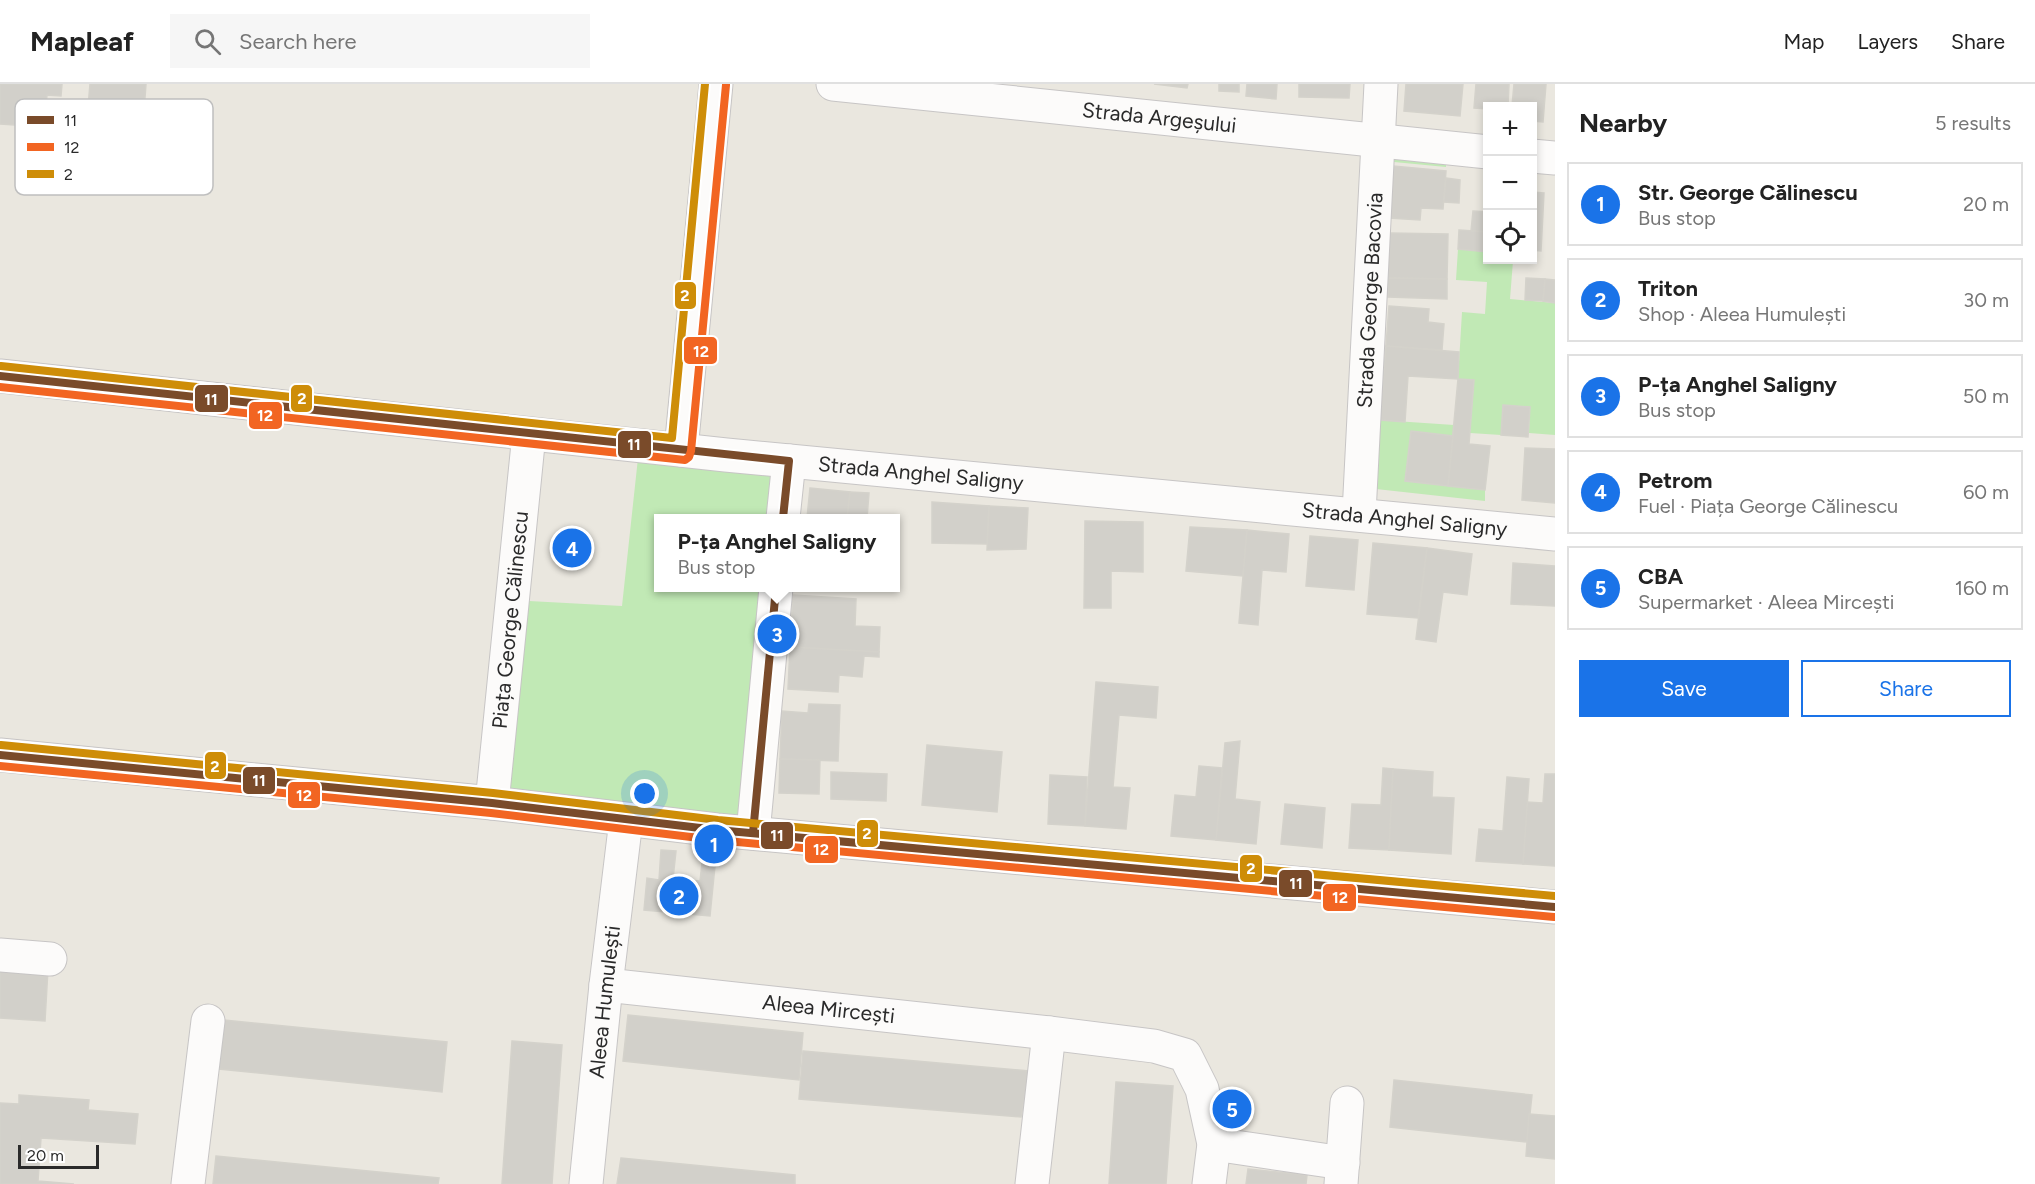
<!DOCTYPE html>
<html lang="en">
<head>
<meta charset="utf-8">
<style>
  :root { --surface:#fff; --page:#f6f6f6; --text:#222; --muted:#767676; --line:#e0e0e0; --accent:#1a73e8 }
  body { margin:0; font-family:Figtree,sans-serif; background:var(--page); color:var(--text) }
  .controls { position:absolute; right:18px; top:18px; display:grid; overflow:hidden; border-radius:0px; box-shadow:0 3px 9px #0003 }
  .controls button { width:54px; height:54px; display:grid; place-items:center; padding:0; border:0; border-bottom:2px solid var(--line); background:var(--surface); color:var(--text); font:30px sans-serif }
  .scale { position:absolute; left:18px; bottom:15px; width:81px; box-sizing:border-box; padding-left:6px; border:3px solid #2a2a2a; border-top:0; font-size:16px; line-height:21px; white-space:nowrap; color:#2a2a2a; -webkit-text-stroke:4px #fff; paint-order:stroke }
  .you { position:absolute; left:645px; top:710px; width:21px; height:21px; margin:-15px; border:4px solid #fff; border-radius:50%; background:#1a73e8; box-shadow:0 0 0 9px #1a73e833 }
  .badge { display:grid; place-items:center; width:39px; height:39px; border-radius:50%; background:var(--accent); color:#fff; font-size:20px; font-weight:700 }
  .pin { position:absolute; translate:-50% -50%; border:3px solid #fff; box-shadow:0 2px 6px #0006 }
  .popup { position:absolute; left:654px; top:430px; width:246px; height:78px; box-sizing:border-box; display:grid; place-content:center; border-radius:0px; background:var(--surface); filter:drop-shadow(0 2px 4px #0005); font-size:20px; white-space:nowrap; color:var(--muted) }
  .popup b { font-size:22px; color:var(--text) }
  .popup::after { content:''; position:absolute; left:50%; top:100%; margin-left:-12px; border:12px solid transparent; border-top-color:var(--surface) }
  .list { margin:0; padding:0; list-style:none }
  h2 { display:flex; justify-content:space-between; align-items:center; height:78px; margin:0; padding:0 24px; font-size:26px }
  h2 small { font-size:20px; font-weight:400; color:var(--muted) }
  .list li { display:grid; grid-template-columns:39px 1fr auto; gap:18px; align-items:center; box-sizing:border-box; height:84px; margin:0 12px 12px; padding:0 12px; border:2px solid var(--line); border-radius:0px }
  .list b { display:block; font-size:22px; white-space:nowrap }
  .list p { margin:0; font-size:20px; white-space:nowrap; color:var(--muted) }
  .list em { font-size:20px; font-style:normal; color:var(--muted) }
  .actions { display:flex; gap:12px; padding:18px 24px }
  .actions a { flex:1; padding:14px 0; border:2px solid var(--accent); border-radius:0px; text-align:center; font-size:21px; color:var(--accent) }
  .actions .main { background:var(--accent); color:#fff }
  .icon { flex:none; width:33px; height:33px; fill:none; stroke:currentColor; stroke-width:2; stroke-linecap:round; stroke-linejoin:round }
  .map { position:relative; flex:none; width:1555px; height:1100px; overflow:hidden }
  header { display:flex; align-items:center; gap:36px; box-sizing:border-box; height:84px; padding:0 30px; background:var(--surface); border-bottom:2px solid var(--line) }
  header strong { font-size:28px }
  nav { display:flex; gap:33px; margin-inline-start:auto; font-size:21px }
  .search { width:420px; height:54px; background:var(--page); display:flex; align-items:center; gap:15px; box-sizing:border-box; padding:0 21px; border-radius:0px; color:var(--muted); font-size:22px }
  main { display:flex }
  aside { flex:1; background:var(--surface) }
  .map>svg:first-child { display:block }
  .green { fill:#c1e9b5 }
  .building { fill:#d2d0ca; stroke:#d4d2cb; stroke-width:1.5 }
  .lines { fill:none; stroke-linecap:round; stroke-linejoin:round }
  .minor-casing { stroke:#c7c5c5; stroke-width:35 }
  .minor { stroke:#fcfbfa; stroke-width:33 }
  .bus-1-casing { stroke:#fff; stroke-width:12 }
  .bus-2-casing { stroke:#fff; stroke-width:12 }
  .bus-3-casing { stroke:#fff; stroke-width:12 }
  .bus-1 { stroke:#7a4b2a; stroke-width:8 }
  .bus-2 { stroke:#f26522; stroke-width:8 }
  .bus-3 { stroke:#ce8d08; stroke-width:8 }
  .labels { text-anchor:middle; stroke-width:5; stroke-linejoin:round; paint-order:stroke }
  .street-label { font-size:21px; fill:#2a2a2a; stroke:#fff }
  .key { fill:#fff; stroke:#bfbfbf; stroke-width:1.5 }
  .key-label { font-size:16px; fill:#2a2a2a }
  .line-badge { stroke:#fff; stroke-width:2 }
  .badge-label { font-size:16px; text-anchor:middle; font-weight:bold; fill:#fff }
</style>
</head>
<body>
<header>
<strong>Mapleaf</strong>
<div class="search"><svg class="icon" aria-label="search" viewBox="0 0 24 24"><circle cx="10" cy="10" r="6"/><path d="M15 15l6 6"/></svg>Search here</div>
<nav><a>Map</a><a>Layers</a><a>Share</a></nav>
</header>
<main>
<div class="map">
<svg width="1555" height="1100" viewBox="0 0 1555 1100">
  <rect width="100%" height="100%" fill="#eae7df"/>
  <g class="green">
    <path d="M 1394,73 L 1446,79 L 1446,83 L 1394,78 Z"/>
    <path d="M 1458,165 L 1487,168 L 1488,176 L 1513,177 L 1510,215 L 1555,219 L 1555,351 L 1529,349 L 1530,323 L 1503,321 L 1501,351 L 1470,349 L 1474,297 L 1458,295 L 1462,228 L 1485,230 L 1487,198 L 1456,196 Z"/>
    <path d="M 1380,336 L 1454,341 L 1453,352 L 1411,347 L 1405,396 L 1485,406 L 1485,417 L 1376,405 Z"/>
    <path d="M 638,374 L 782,390 L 778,434 L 658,434 L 658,504 L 770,504 L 746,738 L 505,710 L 529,517 L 622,522 Z"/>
  </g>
  <g class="building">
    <path d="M 0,0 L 62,0 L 61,12 L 47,11 L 44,43 L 0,40 Z"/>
    <path d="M 90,0 L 146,0 L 144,27 L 88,23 Z"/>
    <path d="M 1154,0 L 1188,0 L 1187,4 Z"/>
    <path d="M 1219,0 L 1239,0 L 1239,8 L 1219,7 Z"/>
    <path d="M 1247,0 L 1277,0 L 1276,15 L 1246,12 Z"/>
    <path d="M 1299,0 L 1350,0 L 1349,14 L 1299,13 Z"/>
    <path d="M 1406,0 L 1463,0 L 1460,32 L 1404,27 Z"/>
    <path d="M 1476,0 L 1509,0 L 1508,22 L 1488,22 L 1488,25 L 1474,24 Z"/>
    <path d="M 1514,0 L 1546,0 L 1543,38 L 1532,37 L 1532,22 L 1512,22 Z"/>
    <path d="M 1393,82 L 1446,87 L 1443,125 L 1421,124 L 1420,136 L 1389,134 Z"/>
    <path d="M 1446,94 L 1460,96 L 1459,119 L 1444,118 Z"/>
    <path d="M 1532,108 L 1544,109 L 1541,167 L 1532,166 Z"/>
    <path d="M 1473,127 L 1488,128 L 1488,148 L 1471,147 Z"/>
    <path d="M 1459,146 L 1488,148 L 1488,168 L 1458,165 Z"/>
    <path d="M 1389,149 L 1448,150 L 1447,195 L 1388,194 Z"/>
    <path d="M 1388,194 L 1447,195 L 1447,215 L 1388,213 Z"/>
    <path d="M 1526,194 L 1545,195 L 1543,217 L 1525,216 Z"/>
    <path d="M 1545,195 L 1555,196 L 1555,219 L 1543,217 Z"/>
    <path d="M 1389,222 L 1429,225 L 1428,238 L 1444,240 L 1442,266 L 1386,262 Z"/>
    <path d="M 1386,262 L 1459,268 L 1458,295 L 1408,292 L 1405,338 L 1380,336 Z"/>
    <path d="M 1458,295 L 1474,296 L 1469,360 L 1490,362 L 1485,406 L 1448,402 Z"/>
    <path d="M 1503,321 L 1530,323 L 1528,353 L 1501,351 Z"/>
    <path d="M 1411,347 L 1453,352 L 1448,402 L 1405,397 Z"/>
    <path d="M 1525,364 L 1555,365 L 1555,419 L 1522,416 Z"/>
    <path d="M 810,404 L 850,408 L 847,434 L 807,434 Z"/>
    <path d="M 850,408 L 869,409 L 867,434 L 847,434 Z"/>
    <path d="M 932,418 L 989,422 L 987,460 L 932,459 Z"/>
    <path d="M 989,422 L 1028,424 L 1026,465 L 987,466 Z"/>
    <path d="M 1085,437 L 1143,438 L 1143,488 L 1111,487 L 1111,524 L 1084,524 Z"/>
    <path d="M 1190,443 L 1247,446 L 1243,492 L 1186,487 Z"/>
    <path d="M 1247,446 L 1289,450 L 1286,488 L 1262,486 L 1258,541 L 1239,539 Z"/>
    <path d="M 1310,452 L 1358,456 L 1354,506 L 1306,502 Z"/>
    <path d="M 1373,459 L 1427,464 L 1418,534 L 1367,530 Z"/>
    <path d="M 1427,464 L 1472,470 L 1467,511 L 1443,508 L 1436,558 L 1416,555 Z"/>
    <path d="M 1513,479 L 1555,482 L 1555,522 L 1511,520 Z"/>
    <path d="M 793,511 L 856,515 L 855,542 L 880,543 L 879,568 L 790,563 Z"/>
    <path d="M 790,563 L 879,568 L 879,573 L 864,572 L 862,593 L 839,591 L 838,608 L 788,605 Z"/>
    <path d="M 1096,598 L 1158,603 L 1156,634 L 1119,631 L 1113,703 L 1130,704 L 1126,745 L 1085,742 Z"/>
    <path d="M 809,620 L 840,621 L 838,677 L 780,675 L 782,627 L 808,629 Z"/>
    <path d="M 1240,657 L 1235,715 L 1260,718 L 1256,760 L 1216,756 L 1225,659 Z"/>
    <path d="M 927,661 L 1002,668 L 997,728 L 922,721 Z"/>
    <path d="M 780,675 L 820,676 L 819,710 L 779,709 Z"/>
    <path d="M 1199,682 L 1222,684 L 1216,756 L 1171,752 L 1175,711 L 1196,713 Z"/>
    <path d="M 1383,684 L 1393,685 L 1389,766 L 1349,764 L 1352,720 L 1381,721 Z"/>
    <path d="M 1393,685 L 1433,688 L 1432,713 L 1454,714 L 1451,770 L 1389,766 Z"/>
    <path d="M 831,688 L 887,690 L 886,717 L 831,715 Z"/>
    <path d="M 1545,690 L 1555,690 L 1555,782 L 1523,780 L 1527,718 L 1543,719 Z"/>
    <path d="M 1050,691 L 1087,693 L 1085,742 L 1048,740 Z"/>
    <path d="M 1507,693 L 1529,695 L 1523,780 L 1476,777 L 1479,745 L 1503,747 Z"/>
    <path d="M 1285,720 L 1325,724 L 1322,764 L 1281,760 Z"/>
    <path d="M 661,766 L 676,767 L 673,795 L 700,797 L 703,770 L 716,772 L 710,832 L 644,826 L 647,794 L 659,796 Z"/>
    <path d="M 0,882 L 48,885 L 45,937 L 0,934 Z"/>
    <path d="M 628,931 L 803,949 L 799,996 L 623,977 Z"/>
    <path d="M 224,936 L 447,958 L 442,1008 L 219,985 Z"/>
    <path d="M 512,957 L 562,961 L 552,1100 L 502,1100 Z"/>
    <path d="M 803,967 L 1029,987 L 1021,1033 L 799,1015 Z"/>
    <path d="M 1394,996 L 1532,1011 L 1527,1058 L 1390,1043 Z"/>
    <path d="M 1116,998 L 1173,1002 L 1166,1100 L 1109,1100 Z"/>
    <path d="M 19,1011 L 89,1016 L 88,1026 L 138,1030 L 135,1060 L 41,1054 L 38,1097 L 74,1100 L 0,1100 L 0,1019 L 19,1020 Z"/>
    <path d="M 1529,1030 L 1555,1032 L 1555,1075 L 1526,1072 Z"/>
    <path d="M 216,1072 L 439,1094 L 438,1100 L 213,1100 Z"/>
    <path d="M 621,1074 L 795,1091 L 795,1100 L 617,1100 Z"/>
    <path d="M 1248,1085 L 1307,1091 L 1306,1100 L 1246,1100 Z"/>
  </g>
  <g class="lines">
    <g class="minor-casing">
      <g id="minor">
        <path id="s1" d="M 833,0 L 1488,68"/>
        <path d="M 1532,72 L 1555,74"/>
        <path id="s2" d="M 0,292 L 726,371 L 1555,450"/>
        <path d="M 681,366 L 716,0"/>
        <path id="s3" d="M 1359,430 L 1381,0"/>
        <path d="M 783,434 L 789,377"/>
        <path d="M 0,671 L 492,719 L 717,746 L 1555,823"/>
        <path id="s4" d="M 492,719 L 529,350"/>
        <path d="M 753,749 L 776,504"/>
        <path d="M 0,871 L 50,875"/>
        <path id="s5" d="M 606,901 L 1049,949 L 1154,962 L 1185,971 L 1202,1005 L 1214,1060 L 1209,1100"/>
        <path d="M 1214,1060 L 1343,1079"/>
        <path d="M 188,1100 L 208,937"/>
        <path id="s6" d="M 586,1100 L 606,901 L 626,736"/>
        <path d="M 1032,1100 L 1049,949"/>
        <path d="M 1341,1100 L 1347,1019"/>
      </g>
    </g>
    <use href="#minor" class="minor"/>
    <g class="bus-1-casing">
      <g id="bus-1">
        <path d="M 0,292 L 789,377 L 783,434"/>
        <path d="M 0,671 L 492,719 L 717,746 L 1555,823"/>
        <path d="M 753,749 L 776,504"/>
      </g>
    </g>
    <g class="bus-2-casing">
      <g id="bus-2">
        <path d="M 0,303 L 685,376 L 689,373 L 691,367 L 726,1"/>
        <path d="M 0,682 L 491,729 L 716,756 L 1554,833"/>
      </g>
    </g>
    <g class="bus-3-casing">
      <g id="bus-3">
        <path d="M 1,282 L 672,354 L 705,0"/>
        <path d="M 1,661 L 493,709 L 718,736 L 1555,812"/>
      </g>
    </g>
    <use href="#bus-1" class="bus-1"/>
    <use href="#bus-2" class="bus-2"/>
    <use href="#bus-3" class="bus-3"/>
  </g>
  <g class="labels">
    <g class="street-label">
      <text dy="7" stroke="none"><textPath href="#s1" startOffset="328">Strada Argeșului</textPath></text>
      <text dy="7" stroke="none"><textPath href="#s3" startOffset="214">Strada George Bacovia</textPath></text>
      <text dy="7" stroke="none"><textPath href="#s2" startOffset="926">Strada Anghel Saligny</textPath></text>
      <text dy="7" stroke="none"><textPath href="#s2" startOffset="1412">Strada Anghel Saligny</textPath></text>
      <text dy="7" stroke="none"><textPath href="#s4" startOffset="184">Piața George Călinescu</textPath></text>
      <text dy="7" stroke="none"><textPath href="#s6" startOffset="183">Aleea Humulești</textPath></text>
      <text dy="7" stroke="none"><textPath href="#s5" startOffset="224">Aleea Mircești</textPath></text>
    </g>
  </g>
  <rect x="15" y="15" width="198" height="96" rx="9" class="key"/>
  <rect x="27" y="32" width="27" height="8" fill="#7a4b2a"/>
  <rect x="27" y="59" width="27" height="8" fill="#f26522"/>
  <rect x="27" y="86" width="27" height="8" fill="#ce8d08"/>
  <g class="key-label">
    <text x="64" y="42">11</text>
    <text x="64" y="69">12</text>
    <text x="64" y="96">2</text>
  </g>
  <g class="line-badge">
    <rect x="674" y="197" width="23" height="29" rx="6" fill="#ce8d08"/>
    <rect x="683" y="252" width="35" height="29" rx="6" fill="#f26522"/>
    <rect x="290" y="300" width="23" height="29" rx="6" fill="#ce8d08"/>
    <rect x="194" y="300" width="35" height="29" rx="6" fill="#7a4b2a"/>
    <rect x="248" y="317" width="35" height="29" rx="6" fill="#f26522"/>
    <rect x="617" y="346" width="35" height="29" rx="6" fill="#7a4b2a"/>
    <rect x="204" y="667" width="23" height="29" rx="6" fill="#ce8d08"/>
    <rect x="242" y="682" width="34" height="29" rx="6" fill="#7a4b2a"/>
    <rect x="287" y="697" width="34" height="28" rx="6" fill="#f26522"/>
    <rect x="856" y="735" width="23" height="29" rx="6" fill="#ce8d08"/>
    <rect x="760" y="737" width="34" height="29" rx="6" fill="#7a4b2a"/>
    <rect x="804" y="751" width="35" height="29" rx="6" fill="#f26522"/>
    <rect x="1239" y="770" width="24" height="29" rx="6" fill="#ce8d08"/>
    <rect x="1278" y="785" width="35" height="29" rx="6" fill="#7a4b2a"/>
    <rect x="1322" y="799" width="35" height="29" rx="6" fill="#f26522"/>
  </g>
  <g class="badge-label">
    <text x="685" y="217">2</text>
    <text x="701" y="273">12</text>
    <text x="302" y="320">2</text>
    <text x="211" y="321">11</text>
    <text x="265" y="337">12</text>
    <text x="634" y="366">11</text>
    <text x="215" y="688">2</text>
    <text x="259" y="702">11</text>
    <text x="304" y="717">12</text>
    <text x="867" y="755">2</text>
    <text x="777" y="757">11</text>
    <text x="821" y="771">12</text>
    <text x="1251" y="790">2</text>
    <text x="1296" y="805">11</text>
    <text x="1340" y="819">12</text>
  </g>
</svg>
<div class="controls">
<button>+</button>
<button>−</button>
<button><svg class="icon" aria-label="locate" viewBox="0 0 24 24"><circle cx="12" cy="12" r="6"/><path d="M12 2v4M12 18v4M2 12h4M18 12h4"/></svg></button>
</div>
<div class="scale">20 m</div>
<div class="you"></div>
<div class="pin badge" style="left:714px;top:760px">1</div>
<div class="pin badge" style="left:679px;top:812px">2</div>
<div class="pin badge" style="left:777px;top:550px">3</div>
<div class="popup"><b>P-ța Anghel Saligny</b>Bus stop</div>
<div class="pin badge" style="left:572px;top:464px">4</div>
<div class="pin badge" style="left:1232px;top:1025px">5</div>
</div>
<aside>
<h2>Nearby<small>5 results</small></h2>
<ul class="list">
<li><span class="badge">1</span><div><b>Str. George Călinescu</b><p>Bus stop</p></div><em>20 m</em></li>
<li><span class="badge">2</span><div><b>Triton</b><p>Shop · Aleea Humulești</p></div><em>30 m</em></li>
<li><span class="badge">3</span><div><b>P-ța Anghel Saligny</b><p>Bus stop</p></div><em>50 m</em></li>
<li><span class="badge">4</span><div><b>Petrom</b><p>Fuel · Piața George Călinescu</p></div><em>60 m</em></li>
<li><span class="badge">5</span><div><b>CBA</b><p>Supermarket · Aleea Mircești</p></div><em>160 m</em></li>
</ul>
<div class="actions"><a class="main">Save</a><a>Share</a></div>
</aside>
</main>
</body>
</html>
